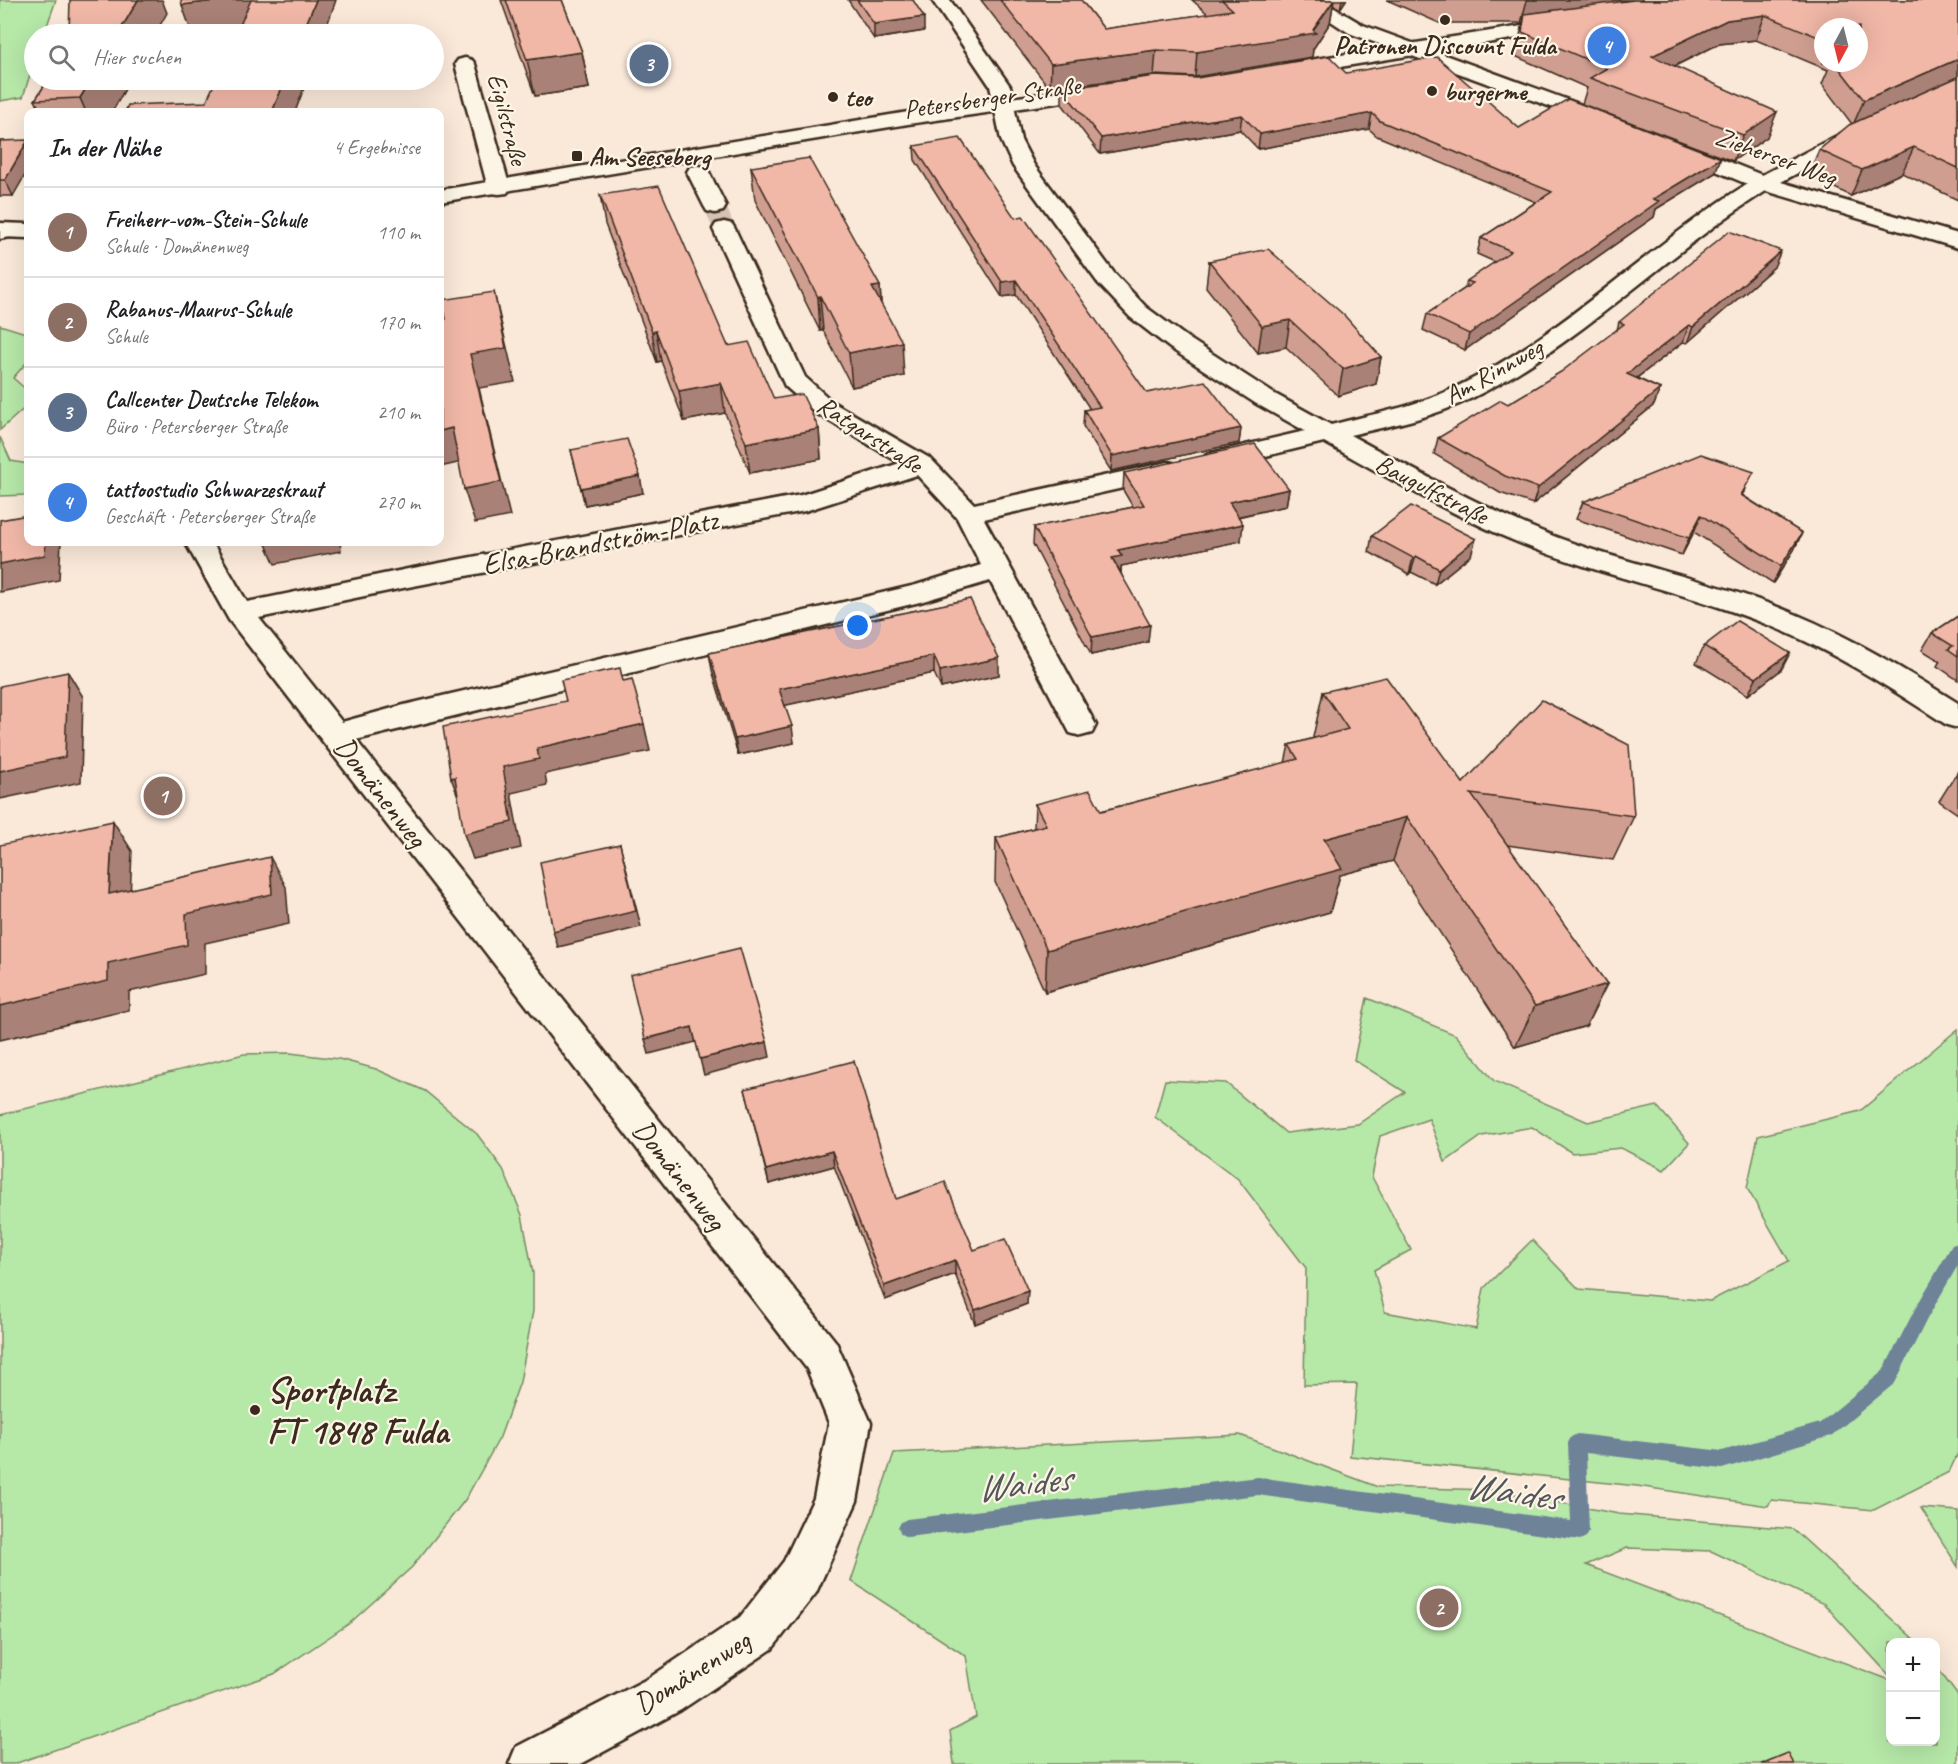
<!DOCTYPE html>
<html lang="de">
<head>
<meta charset="utf-8">
<style>
  :root { --surface:#fff; --page:#f6f6f6; --text:#202124; --muted:#757577; --line:#e0e0e0; --accent:#3b2a1e }
  body { margin:0; font-family:Caveat,sans-serif; background:var(--page); color:var(--text) }
  .controls { position:absolute; right:18px; bottom:18px; display:grid; overflow:hidden; border-radius:12px; box-shadow:0 6px 24px #0002 }
  .controls button { width:54px; height:54px; display:grid; place-items:center; padding:0; border:0; border-bottom:2px solid var(--line); background:var(--surface); color:var(--text); font:30px sans-serif }
  .compass { position:absolute; left:1814px; top:18px; width:54px; height:54px; border-radius:50%; background:var(--surface); box-shadow:0 6px 24px #0002; rotate:187deg }
  .you { position:absolute; left:858px; top:626px; width:21px; height:21px; margin:-15px; border:4px solid #fff; border-radius:50%; background:#1a73e8; box-shadow:0 0 0 9px #1a73e833 }
  .badge { display:grid; place-items:center; width:39px; height:39px; border-radius:50%; background:var(--accent); color:#fff; font-size:20px; font-weight:700 }
  .pin { position:absolute; translate:-50% -50%; border:3px solid #fff; box-shadow:0 2px 6px #0006 }
  .list { margin:0; padding:0; list-style:none }
  h2 { display:flex; justify-content:space-between; align-items:center; height:78px; margin:0; padding:0 24px; font-size:26px }
  h2 small { font-size:20px; font-weight:400; color:var(--muted) }
  .list li { display:grid; grid-template-columns:39px 1fr auto; gap:18px; align-items:center; box-sizing:border-box; height:90px; padding:0 24px; border-top:2px solid var(--line) }
  .list b { display:block; font-size:22px; white-space:nowrap }
  .list p { margin:0; font-size:20px; white-space:nowrap; color:var(--muted) }
  .list em { font-size:20px; font-style:normal; color:var(--muted) }
  .icon { flex:none; width:33px; height:33px; fill:none; stroke:currentColor; stroke-width:2; stroke-linecap:round; stroke-linejoin:round }
  .map { position:relative; flex:none; width:1958px; height:1764px; overflow:hidden }
  .search { position:absolute; background:var(--surface); box-shadow:0 6px 24px #0002; left:24px; top:24px; width:420px; height:66px; display:flex; align-items:center; gap:15px; box-sizing:border-box; padding:0 21px; border-radius:33px; color:var(--muted); font-size:22px }
  .panel { position:absolute; background:var(--surface); box-shadow:0 6px 24px #0002; left:24px; top:108px; width:420px; height:438px; border-radius:12px }
  .map>svg:first-child { display:block }
  .green { fill:#b6e8a8; stroke:#788963; stroke-width:1.5 }
  .lines { fill:none; stroke-linecap:round; stroke-linejoin:round }
  .stream { fill:#6e8298; fill-rule:evenodd }
  .minor-tunnel { stroke:#d4c3b4; stroke-width:21; stroke-dasharray:21 10; stroke-linecap:butt }
  .minor-casing { stroke:#3b2a1e; stroke-width:5 }
  .major-casing { stroke:#3b2a1e; stroke-width:5 }
  .highway-casing { stroke:#3b2a1e; stroke-width:5 }
  .minor { fill:#fcf5e5; fill-rule:evenodd }
  .major { fill:#fcf5e5; fill-rule:evenodd }
  .highway { fill:#fcf5e5; fill-rule:evenodd }
  .wall { fill:#cf9e90; stroke:#3b2a1e; stroke-width:1.5; fill-rule:evenodd }
  .shaded-wall { fill:#a98176; stroke:#3b2a1e; stroke-width:1.5 }
  .building { fill:#f1b8a8; stroke:#3b2a1e; stroke-width:1.5 }
  .poi-dot { fill:#3b2a1e; stroke:#fcf5e5; stroke-width:2 }
  .labels { text-anchor:middle; stroke-width:4.5; stroke-linejoin:round; paint-order:stroke }
  .far-poi-label { font-size:26px; font-weight:bold; fill:#3b2a1e; stroke:#fcf5e5; text-anchor:start }
  .far-street-label { font-size:26px; fill:#3b2a1e; stroke:#fcf5e5 }
  .street-label { font-size:30px; fill:#3b2a1e; stroke:#fcf5e5 }
  .near-poi-label { font-size:36px; font-weight:bold; fill:#3b2a1e; stroke:#fcf5e5; text-anchor:start }
  .near-water-label { font-size:39px; font-style:italic; fill:#54565b; stroke:#fcf5e5 }
</style>
</head>
<body>
<div class="map">
<svg width="1958" height="1764" viewBox="0 0 1958 1764">
  <rect width="100%" height="100%" fill="#fae9d9"/>
  <filter id="ink" filterUnits="userSpaceOnUse"><feTurbulence type="fractalNoise" baseFrequency=".0167" numOctaves="2"/><feDisplacementMap in="SourceGraphic" scale="12" xChannelSelector="R" yChannelSelector="G"/><feConvolveMatrix kernelMatrix="1 2 1 2 8 2 1 2 1" color-interpolation-filters="sRGB"/></filter>
  <g filter="url(#ink)">
    <g class="green">
      <path d="M 0,0 L 56,0 L 44,34 L 34,34 L 34,62 L 23,97 L 0,101 Z"/>
      <path d="M 0,325 L 26,333 L 28,361 L 13,378 L 28,391 L 28,405 L 0,430 Z"/>
      <path d="M 0,437 L 11,461 L 28,464 L 28,495 L 0,496 Z"/>
      <path d="M 1367,998 L 1456,1035 L 1494,1081 L 1588,1122 L 1657,1106 L 1689,1143 L 1664,1170 L 1621,1148 L 1572,1153 L 1532,1127 L 1482,1136 L 1445,1162 L 1429,1119 L 1380,1136 L 1372,1177 L 1411,1250 L 1374,1270 L 1385,1312 L 1476,1329 L 1484,1288 L 1532,1240 L 1579,1289 L 1710,1301 L 1789,1261 L 1747,1188 L 1758,1136 L 1860,1111 L 1958,1029 L 1958,1453 L 1949,1472 L 1874,1510 L 1771,1500 L 1768,1506 L 1637,1486 L 1350,1456 L 1357,1384 L 1304,1385 L 1306,1268 L 1238,1179 L 1155,1117 L 1165,1080 L 1226,1083 L 1286,1133 L 1358,1124 L 1405,1092 L 1354,1060 Z"/>
      <path d="M 290,1053 L 339,1059 L 376,1069 L 425,1091 L 477,1134 L 503,1169 L 522,1215 L 533,1273 L 533,1311 L 520,1382 L 500,1437 L 465,1500 L 412,1567 L 350,1623 L 274,1674 L 14,1764 L 0,1764 L 0,1115 L 244,1054 Z"/>
      <path d="M 1240,1435 L 1378,1487 L 1494,1490 L 1619,1514 L 1793,1529 L 1917,1642 L 1890,1642 L 1890,1676 L 1824,1604 L 1711,1551 L 1627,1548 L 1586,1565 L 1890,1680 L 1890,1742 L 1936,1742 L 1936,1666 L 1958,1696 L 1958,1764 L 954,1764 L 950,1731 L 976,1717 L 966,1656 L 851,1581 L 894,1453 Z"/>
      <path d="M 1921,1508 L 1958,1511 L 1958,1567 Z"/>
    </g>
    <g class="lines">
      <path class="stream" d="M 1958,1243 L 1958,1265 L 1927,1319 L 1895,1383 L 1831,1436 L 1722,1469 L 1586,1453 L 1589,1531 L 1586,1537 L 1580,1540 L 1258,1495 L 907,1537 L 901,1534 L 898,1528 L 901,1522 L 907,1519 L 1258,1477 L 1571,1521 L 1568,1443 L 1571,1437 L 1577,1434 L 1722,1451 L 1820,1423 L 1883,1371 L 1915,1309 L 1952,1245 Z"/>
      <path class="minor-tunnel" d="M 715,206 L 724,229"/>
      <g class="minor-casing">
        <g id="minor">
          <path d="M 932,0 L 950,0 L 1010,86 L 1021,140 L 1034,165 L 1114,273 L 1146,307 L 1188,338 L 1273,393 L 1331,425 C 1372,414 1415,407 1454,388 C 1562,337 1646,247 1747,184 L 1668,151 L 1665,147 L 1668,143 L 1675,141 L 1682,143 L 1762,175 L 1854,127 L 1861,125 L 1868,127 L 1871,131 L 1868,135 L 1781,182 L 1958,234 L 1958,248 L 1766,191 C 1665,254 1580,345 1472,398 C 1434,417 1391,426 1350,435 C 1413,469 1475,504 1541,531 C 1623,565 1713,579 1795,614 C 1853,638 1905,670 1958,703 L 1958,728 L 1947,725 C 1891,689 1835,652 1773,627 C 1691,593 1604,577 1522,544 C 1453,516 1389,478 1324,442 L 1216,468 L 1207,466 L 1203,460 L 1207,454 L 1305,431 L 1255,403 L 1170,348 L 1130,317 L 1098,283 L 1013,166 L 1001,140 L 990,86 Z"/>
          <path d="M 1299,0 L 1321,0 L 1363,25 L 1609,115 L 1612,119 L 1609,123 L 1595,123 L 1349,33 Z"/>
          <path d="M 465,58 L 472,60 L 475,64 L 510,188 L 507,193 L 499,194 L 491,193 L 488,188 L 455,64 L 458,60 Z"/>
          <path d="M 698,166 L 706,167 L 709,172 L 726,206 L 723,211 L 715,213 L 707,211 L 704,206 L 687,172 L 690,167 Z"/>
          <path d="M 724,222 L 732,224 L 735,229 L 805,377 L 834,403 L 931,459 L 974,504 L 1168,462 L 1177,464 L 1181,470 L 1177,476 L 1168,478 L 984,519 L 1096,725 L 1092,733 L 1081,736 L 1070,733 L 990,581 L 920,602 L 356,740 L 836,1342 L 871,1423 L 857,1501 L 816,1593 L 772,1649 L 681,1710 L 581,1764 L 509,1764 L 516,1747 L 649,1678 L 740,1617 L 784,1561 L 814,1498 L 829,1423 L 807,1369 L 229,620 L 185,542 L 212,542 L 247,602 L 408,569 L 801,495 L 900,463 L 816,413 L 785,386 L 713,229 L 716,224 ZM 917,475 L 957,518 L 981,565 L 916,585 L 404,705 L 342,722 L 259,618 L 408,587 L 805,511 Z"/>
        </g>
      </g>
      <g class="major-casing">
        <g id="major">
          <path d="M 1566,19 L 1573,21 L 1575,25 L 1573,29 L 1291,75 L 1284,73 L 1281,69 L 1284,65 L 1291,63 Z"/>
          <path d="M 1106,85 L 1113,87 L 1116,91 L 1113,95 L 908,124 L 440,202 L 440,190 L 908,112 Z"/>
          <path d="M 0,223 L 28,224 L 28,238 L 0,237 Z"/>
        </g>
      </g>
      <g class="highway-casing">
        <path id="highway" d="M 6,224 L 14,226 L 17,231 L 14,236 L 0,239 L 0,225 Z"/>
      </g>
      <use href="#minor" class="minor"/>
      <use href="#major" class="major"/>
      <use href="#highway" class="highway"/>
    </g>
    <g class="wall">
      <path d="M 501,0 L 562,0 L 582,52 L 589,88 L 535,96 Z"/>
      <path d="M 848,0 L 913,0 L 924,31 L 874,39 Z"/>
      <path d="M 981,0 L 1081,0 L 1104,29 L 1208,14 L 1192,0 L 1346,0 L 1340,9 L 1333,5 L 1330,23 L 1313,49 L 1312,57 L 1195,77 L 1154,75 L 1050,89 Z"/>
      <path d="M 1387,0 L 1958,0 L 1958,200 L 1902,173 L 1851,196 L 1808,175 L 1819,150 L 1852,124 L 1822,84 L 1828,70 L 1756,40 L 1719,44 L 1675,66 L 1767,137 L 1733,161 L 1582,104 L 1587,88 L 1515,56 L 1523,23 L 1439,23 ZM 1823,27 L 1859,27 L 1859,63 L 1823,63 Z"/>
      <path d="M 1346,73 L 1519,128 L 1715,173 L 1656,209 L 1654,217 L 1465,350 L 1423,330 L 1427,314 L 1465,288 L 1467,281 L 1495,262 L 1477,254 L 1481,238 L 1536,202 L 1377,136 L 1369,129 L 1258,149 L 1240,130 L 1100,154 L 1062,104 L 1062,89 L 1197,78 Z"/>
      <path d="M 48,80 L 130,80 L 112,112 L 41,112 L 35,100 Z"/>
      <path d="M 0,141 L 13,196 L 0,196 Z"/>
      <path d="M 914,146 L 1015,218 L 1147,393 L 1241,428 L 1239,443 L 1111,471 L 1083,426 L 1084,410 L 1090,409 L 1016,295 L 1002,297 L 915,160 Z"/>
      <path d="M 751,167 L 880,286 L 881,304 L 904,376 L 852,387 L 823,330 L 820,331 L 755,200 Z"/>
      <path d="M 600,195 L 774,399 L 819,429 L 821,459 L 750,473 L 725,413 L 684,421 L 661,361 L 657,362 L 605,224 Z"/>
      <path d="M 1209,261 L 1381,357 L 1376,384 L 1338,396 L 1286,347 L 1258,353 L 1206,287 Z"/>
      <path d="M 1774,267 L 1687,343 L 1683,342 L 1637,378 L 1660,389 L 1654,405 L 1533,504 L 1500,493 L 1434,454 L 1438,438 L 1508,404 L 1561,372 L 1617,330 L 1619,322 Z"/>
      <path d="M 571,450 L 643,493 L 585,505 Z"/>
      <path d="M 1124,473 L 1289,489 L 1286,506 L 1238,517 L 1241,541 L 1121,566 L 1121,573 L 1148,642 L 1091,655 L 1033,544 L 1034,527 L 1133,507 L 1123,490 Z"/>
      <path d="M 1746,489 L 1742,495 L 1802,533 L 1794,550 L 1773,583 L 1694,532 L 1682,555 L 1576,519 L 1583,502 Z"/>
      <path d="M 1372,536 L 1471,555 L 1435,584 L 1411,572 L 1409,574 L 1369,552 Z"/>
      <path d="M 970,599 L 999,675 L 941,688 L 934,673 L 785,705 L 794,743 L 738,755 L 712,670 L 709,653 Z"/>
      <path d="M 1958,616 L 1958,680 L 1937,666 L 1940,661 L 1922,650 L 1932,633 Z"/>
      <path d="M 1704,646 L 1790,653 L 1781,670 L 1748,695 L 1696,663 Z"/>
      <path d="M 1323,692 L 1463,783 L 1634,816 L 1613,860 L 1507,845 L 1607,984 L 1586,1026 L 1515,1047 L 1393,861 L 1340,875 L 1330,912 L 1045,992 L 995,882 L 996,838 L 1034,828 L 1035,804 L 1101,811 L 1285,763 L 1289,745 L 1314,738 L 1313,737 Z"/>
      <path d="M 1958,771 L 1958,814 L 1939,801 Z"/>
      <path d="M 745,1089 L 896,1199 L 974,1250 L 1027,1304 L 975,1324 L 955,1274 L 885,1300 L 834,1166 L 769,1184 Z"/>
    </g>
    <g class="shaded-wall">
      <path d="M 138,0 L 162,0 L 167,13 L 155,34 L 118,34 Z"/>
      <path d="M 222,0 L 254,0 L 263,27 L 205,34 L 192,34 L 182,5 Z"/>
      <path d="M 316,0 L 336,0 L 324,34 L 302,34 Z"/>
      <path d="M 1334,0 L 1330,23 L 1313,49 L 1312,57 L 1195,77 L 1197,52 L 1313,30 Z"/>
      <path d="M 1342,0 L 1346,0 L 1340,9 Z"/>
      <path d="M 1527,0 L 1684,0 L 1525,14 L 1523,23 L 1521,23 Z"/>
      <path d="M 1765,15 L 1756,40 L 1719,44 L 1644,81 L 1652,56 L 1727,20 Z"/>
      <path d="M 924,17 L 924,31 L 874,39 L 874,24 Z"/>
      <path d="M 1156,50 L 1154,75 L 1050,89 L 1051,64 Z"/>
      <path d="M 582,52 L 589,88 L 535,96 L 527,60 Z"/>
      <path d="M 1958,59 L 1958,79 L 1853,125 L 1864,100 Z"/>
      <path d="M 91,80 L 130,80 L 112,112 L 86,112 L 80,98 Z"/>
      <path d="M 285,80 L 307,80 L 295,112 L 272,112 Z"/>
      <path d="M 1777,112 L 1767,137 L 1733,161 L 1743,135 Z"/>
      <path d="M 1372,113 L 1369,129 L 1258,149 L 1260,134 Z"/>
      <path d="M 1242,115 L 1240,130 L 1100,154 L 1101,138 Z"/>
      <path d="M 28,141 L 28,170 L 13,196 L 5,180 Z"/>
      <path d="M 1914,147 L 1902,173 L 1851,196 L 1862,170 Z"/>
      <path d="M 1721,158 L 1715,173 L 1656,209 L 1654,217 L 1465,350 L 1469,334 L 1653,199 Z"/>
      <path d="M 1781,251 L 1774,267 L 1687,343 L 1693,327 Z"/>
      <path d="M 1016,280 L 1016,295 L 1002,297 L 1002,282 Z"/>
      <path d="M 880,286 L 882,319 L 872,287 Z"/>
      <path d="M 494,292 L 515,382 L 479,388 L 510,516 L 475,523 L 464,489 L 470,354 Z"/>
      <path d="M 820,296 L 823,330 L 820,331 L 818,297 Z"/>
      <path d="M 1290,320 L 1286,347 L 1258,353 L 1262,326 Z"/>
      <path d="M 1689,325 L 1683,342 L 1621,390 L 1627,374 Z"/>
      <path d="M 656,331 L 661,361 L 657,362 L 652,332 Z"/>
      <path d="M 902,342 L 904,376 L 852,387 L 849,353 Z"/>
      <path d="M 1381,357 L 1376,384 L 1338,396 L 1343,369 Z"/>
      <path d="M 721,383 L 725,413 L 684,421 L 679,391 Z"/>
      <path d="M 1660,389 L 1654,405 L 1533,504 L 1538,488 Z"/>
      <path d="M 452,428 L 462,462 L 440,467 L 440,431 Z"/>
      <path d="M 1241,428 L 1239,443 L 1111,471 L 1112,456 Z"/>
      <path d="M 819,429 L 821,459 L 750,473 L 746,443 Z"/>
      <path d="M 640,476 L 643,493 L 585,505 L 581,488 Z"/>
      <path d="M 1289,489 L 1286,506 L 1226,519 L 1229,502 Z"/>
      <path d="M 1701,515 L 1694,532 L 1682,555 L 1689,538 Z"/>
      <path d="M 1243,524 L 1241,541 L 1121,566 L 1121,573 L 1112,558 L 1118,550 Z"/>
      <path d="M 1802,533 L 1794,550 L 1773,583 L 1781,566 Z"/>
      <path d="M 1476,539 L 1471,555 L 1435,584 L 1439,569 Z"/>
      <path d="M 46,542 L 61,542 L 59,580 L 0,592 L 0,564 Z"/>
      <path d="M 265,542 L 340,542 L 341,551 L 275,564 Z"/>
      <path d="M 1416,556 L 1411,572 L 1409,574 L 1413,558 Z"/>
      <path d="M 1150,625 L 1148,642 L 1091,655 L 1092,637 Z"/>
      <path d="M 1790,653 L 1781,670 L 1748,695 L 1756,678 Z"/>
      <path d="M 934,656 L 934,673 L 782,706 L 779,689 Z"/>
      <path d="M 999,658 L 999,675 L 941,688 L 940,671 Z"/>
      <path d="M 68,672 L 83,697 L 81,782 L 0,799 L 0,771 Z"/>
      <path d="M 644,724 L 650,751 L 545,774 L 547,785 L 511,793 L 521,848 L 473,859 L 464,834 L 503,767 L 537,748 Z"/>
      <path d="M 792,726 L 794,743 L 738,755 L 735,739 Z"/>
      <path d="M 455,777 L 461,804 L 451,778 Z"/>
      <path d="M 1407,817 L 1393,861 L 1340,875 L 1330,912 L 1045,992 L 1047,950 L 1324,839 Z"/>
      <path d="M 113,821 L 132,851 L 129,924 L 109,894 Z"/>
      <path d="M 620,844 L 641,927 L 558,947 L 553,931 Z"/>
      <path d="M 270,857 L 286,887 L 289,924 L 205,943 L 205,974 L 129,992 L 129,1010 L 0,1040 L 0,1006 L 108,963 L 186,914 Z"/>
      <path d="M 1607,984 L 1586,1026 L 1515,1047 L 1535,1006 Z"/>
      <path d="M 692,1027 L 696,1042 L 649,1054 L 645,1039 Z"/>
      <path d="M 767,1042 L 770,1057 L 704,1075 L 700,1059 Z"/>
      <path d="M 832,1151 L 834,1166 L 769,1184 L 766,1170 Z"/>
      <path d="M 955,1260 L 955,1274 L 885,1300 L 884,1286 Z"/>
      <path d="M 1028,1291 L 1027,1304 L 975,1324 L 975,1310 Z"/>
    </g>
    <g class="building">
      <path d="M 70,0 L 138,0 L 118,34 L 69,34 Z"/>
      <path d="M 181,0 L 222,0 L 182,5 Z"/>
      <path d="M 251,0 L 316,0 L 302,34 L 236,34 Z"/>
      <path d="M 506,0 L 562,0 L 582,52 L 527,60 Z"/>
      <path d="M 857,0 L 913,0 L 924,17 L 874,24 Z"/>
      <path d="M 1000,0 L 1081,0 L 1104,29 L 1233,10 L 1222,0 L 1334,0 L 1313,30 L 1316,33 L 1197,52 L 1156,50 L 1051,64 Z"/>
      <path d="M 1634,0 L 1958,0 L 1958,59 L 1864,100 L 1835,63 L 1859,63 L 1859,27 L 1823,27 L 1823,39 L 1765,15 L 1727,20 L 1652,56 L 1777,112 L 1743,135 L 1590,78 L 1607,68 L 1522,32 L 1525,14 Z"/>
      <path d="M 1329,56 L 1346,73 L 1437,57 L 1519,128 L 1568,99 L 1721,158 L 1653,199 L 1659,201 L 1469,334 L 1427,314 L 1473,283 L 1467,281 L 1511,251 L 1481,238 L 1552,192 L 1380,121 L 1372,113 L 1260,134 L 1242,115 L 1101,138 L 1062,89 L 1155,76 L 1197,78 Z"/>
      <path d="M 1958,77 L 1958,168 L 1914,147 L 1862,170 L 1819,150 L 1849,125 Z"/>
      <path d="M 48,80 L 91,80 L 80,98 L 35,100 Z"/>
      <path d="M 216,80 L 285,80 L 272,112 L 125,112 L 128,105 L 206,102 Z"/>
      <path d="M 960,138 L 1015,218 L 1023,216 L 1147,393 L 1205,381 L 1241,428 L 1112,456 L 1084,410 L 1100,407 L 1016,280 L 1002,282 L 914,146 Z"/>
      <path d="M 28,140 L 5,180 L 0,180 L 0,141 Z"/>
      <path d="M 809,158 L 880,286 L 872,287 L 902,342 L 849,353 L 820,296 L 818,297 L 751,167 Z"/>
      <path d="M 659,186 L 728,346 L 749,342 L 774,399 L 802,394 L 819,429 L 746,443 L 721,383 L 679,391 L 656,331 L 652,332 L 600,195 Z"/>
      <path d="M 1729,231 L 1781,251 L 1693,327 L 1689,325 L 1627,374 L 1660,389 L 1538,488 L 1505,476 L 1438,438 L 1501,400 L 1508,404 L 1561,372 L 1624,324 L 1619,322 Z"/>
      <path d="M 1268,249 L 1344,315 L 1381,357 L 1343,369 L 1290,320 L 1262,326 L 1209,261 Z"/>
      <path d="M 494,292 L 506,348 L 470,354 L 501,482 L 464,489 L 452,428 L 440,431 L 440,321 L 446,319 L 442,300 Z"/>
      <path d="M 627,439 L 640,476 L 581,488 L 571,450 Z"/>
      <path d="M 1255,444 L 1289,489 L 1229,502 L 1243,524 L 1118,550 L 1122,556 L 1112,558 L 1150,625 L 1092,637 L 1034,527 L 1144,505 L 1124,473 Z"/>
      <path d="M 1701,454 L 1754,472 L 1741,495 L 1802,533 L 1781,566 L 1701,515 L 1689,538 L 1583,502 Z"/>
      <path d="M 1411,506 L 1476,539 L 1439,569 L 1416,556 L 1413,558 L 1372,536 Z"/>
      <path d="M 28,515 L 28,542 L 46,542 L 45,555 L 0,564 L 0,520 Z"/>
      <path d="M 970,599 L 999,658 L 940,671 L 934,656 L 779,689 L 792,726 L 735,739 L 709,653 Z"/>
      <path d="M 1958,616 L 1958,656 L 1948,649 L 1953,646 L 1932,633 Z"/>
      <path d="M 1737,621 L 1790,653 L 1756,678 L 1704,646 Z"/>
      <path d="M 620,668 L 623,681 L 632,679 L 644,724 L 537,748 L 539,759 L 503,767 L 512,822 L 464,834 L 455,777 L 451,778 L 443,727 L 566,701 L 561,680 Z"/>
      <path d="M 68,672 L 65,757 L 0,771 L 0,686 Z"/>
      <path d="M 1386,677 L 1463,783 L 1542,700 L 1629,745 L 1634,816 L 1471,794 L 1607,984 L 1535,1006 L 1407,817 L 1324,839 L 1342,869 L 1047,950 L 996,838 L 1046,825 L 1035,804 L 1090,790 L 1101,811 L 1298,759 L 1289,745 L 1348,729 L 1323,692 Z"/>
      <path d="M 113,821 L 109,894 L 270,857 L 272,894 L 186,914 L 187,945 L 108,963 L 108,981 L 0,1006 L 0,845 Z"/>
      <path d="M 620,844 L 636,911 L 553,931 L 540,862 Z"/>
      <path d="M 740,948 L 767,1042 L 700,1059 L 692,1027 L 645,1039 L 630,975 Z"/>
      <path d="M 854,1061 L 896,1199 L 945,1182 L 974,1250 L 1005,1239 L 1028,1291 L 975,1310 L 955,1260 L 884,1286 L 832,1151 L 766,1170 L 745,1089 Z"/>
      <path d="M 1788,1753 L 1794,1764 L 1761,1764 Z"/>
    </g>
  </g>
  <g class="poi-dot">
    <circle cx="1445" cy="20" r="6"/>
    <circle cx="1432" cy="91" r="6"/>
    <circle cx="833" cy="97" r="6"/>
    <rect x="571" y="150" width="12" height="12" rx="3"/>
    <circle cx="255" cy="1410" r="6"/>
  </g>
  <g class="labels">
    <g class="far-poi-label">
      <text x="1445" y="54" text-anchor="middle">Patronen Discount Fulda</text>
      <text x="1444" y="100">burgerme</text>
      <text x="845" y="106">teo</text>
      <text x="589" y="165">Am Seeseberg</text>
    </g>
    <g class="far-street-label">
      <text transform="translate(992 97) rotate(-8)" y="9">Petersberger Straße</text>
      <text transform="translate(508 119) rotate(75)" y="9">Eigilstraße</text>
      <text transform="translate(1776 156) rotate(20)" y="9">Zieherser Weg</text>
      <text transform="translate(1493 371) rotate(-29)" y="9">Am Rinnweg</text>
      <text transform="translate(870 434) rotate(33)" y="9">Ratgarstraße</text>
      <text transform="translate(1432 489) rotate(27)" y="9">Baugulfstraße</text>
    </g>
    <g class="street-label">
      <text transform="translate(600 542) rotate(-11)" y="10">Elsa-Brandström-Platz</text>
      <text transform="translate(381 792) rotate(52)" y="10">Domänenweg</text>
      <text transform="translate(680 1175) rotate(52)" y="10">Domänenweg</text>
      <text transform="translate(692 1672) rotate(-32)" y="10">Domänenweg</text>
    </g>
    <g class="near-poi-label">
      <text x="267" y="1402">Sportplatz<tspan x="267" dy="41">FT 1848 Fulda</tspan></text>
    </g>
    <g class="near-water-label">
      <text transform="translate(1023 1482) rotate(-7)" y="14">Waides</text>
      <text transform="translate(1513 1490) rotate(8)" y="14">Waides</text>
    </g>
  </g>
</svg>
<div class="controls">
<button>+</button>
<button>−</button>
</div>
<svg class="compass" viewBox="-18 -18 36 36"><path d="M0-13l5 13h-10z" fill="#e53935"/><path d="M0 13l5-13h-10z" fill="#757577"/></svg>
<div class="you"></div>
<div class="pin badge" style="left:163px;top:796px;background:#8d6e63">1</div>
<div class="pin badge" style="left:1439px;top:1608px;background:#8d6e63">2</div>
<div class="pin badge" style="left:649px;top:64px;background:#5c6f8a">3</div>
<div class="pin badge" style="left:1607px;top:46px;background:#3f7fe0">4</div>
<div class="search"><svg class="icon" aria-label="search" viewBox="0 0 24 24"><circle cx="10" cy="10" r="6"/><path d="M15 15l6 6"/></svg>Hier suchen</div>
<section class="panel">
<h2>In der Nähe<small>4 Ergebnisse</small></h2>
<ul class="list">
<li><span class="badge" style="background:#8d6e63">1</span><div><b>Freiherr-vom-Stein-Schule</b><p>Schule · Domänenweg</p></div><em>110 m</em></li>
<li><span class="badge" style="background:#8d6e63">2</span><div><b>Rabanus-Maurus-Schule</b><p>Schule</p></div><em>170 m</em></li>
<li><span class="badge" style="background:#5c6f8a">3</span><div><b>Callcenter Deutsche Telekom</b><p>Büro · Petersberger Straße</p></div><em>210 m</em></li>
<li><span class="badge" style="background:#3f7fe0">4</span><div><b>tattoostudio Schwarzeskraut</b><p>Geschäft · Petersberger Straße</p></div><em>270 m</em></li>
</ul>
</section>
</div>
</body>
</html>
